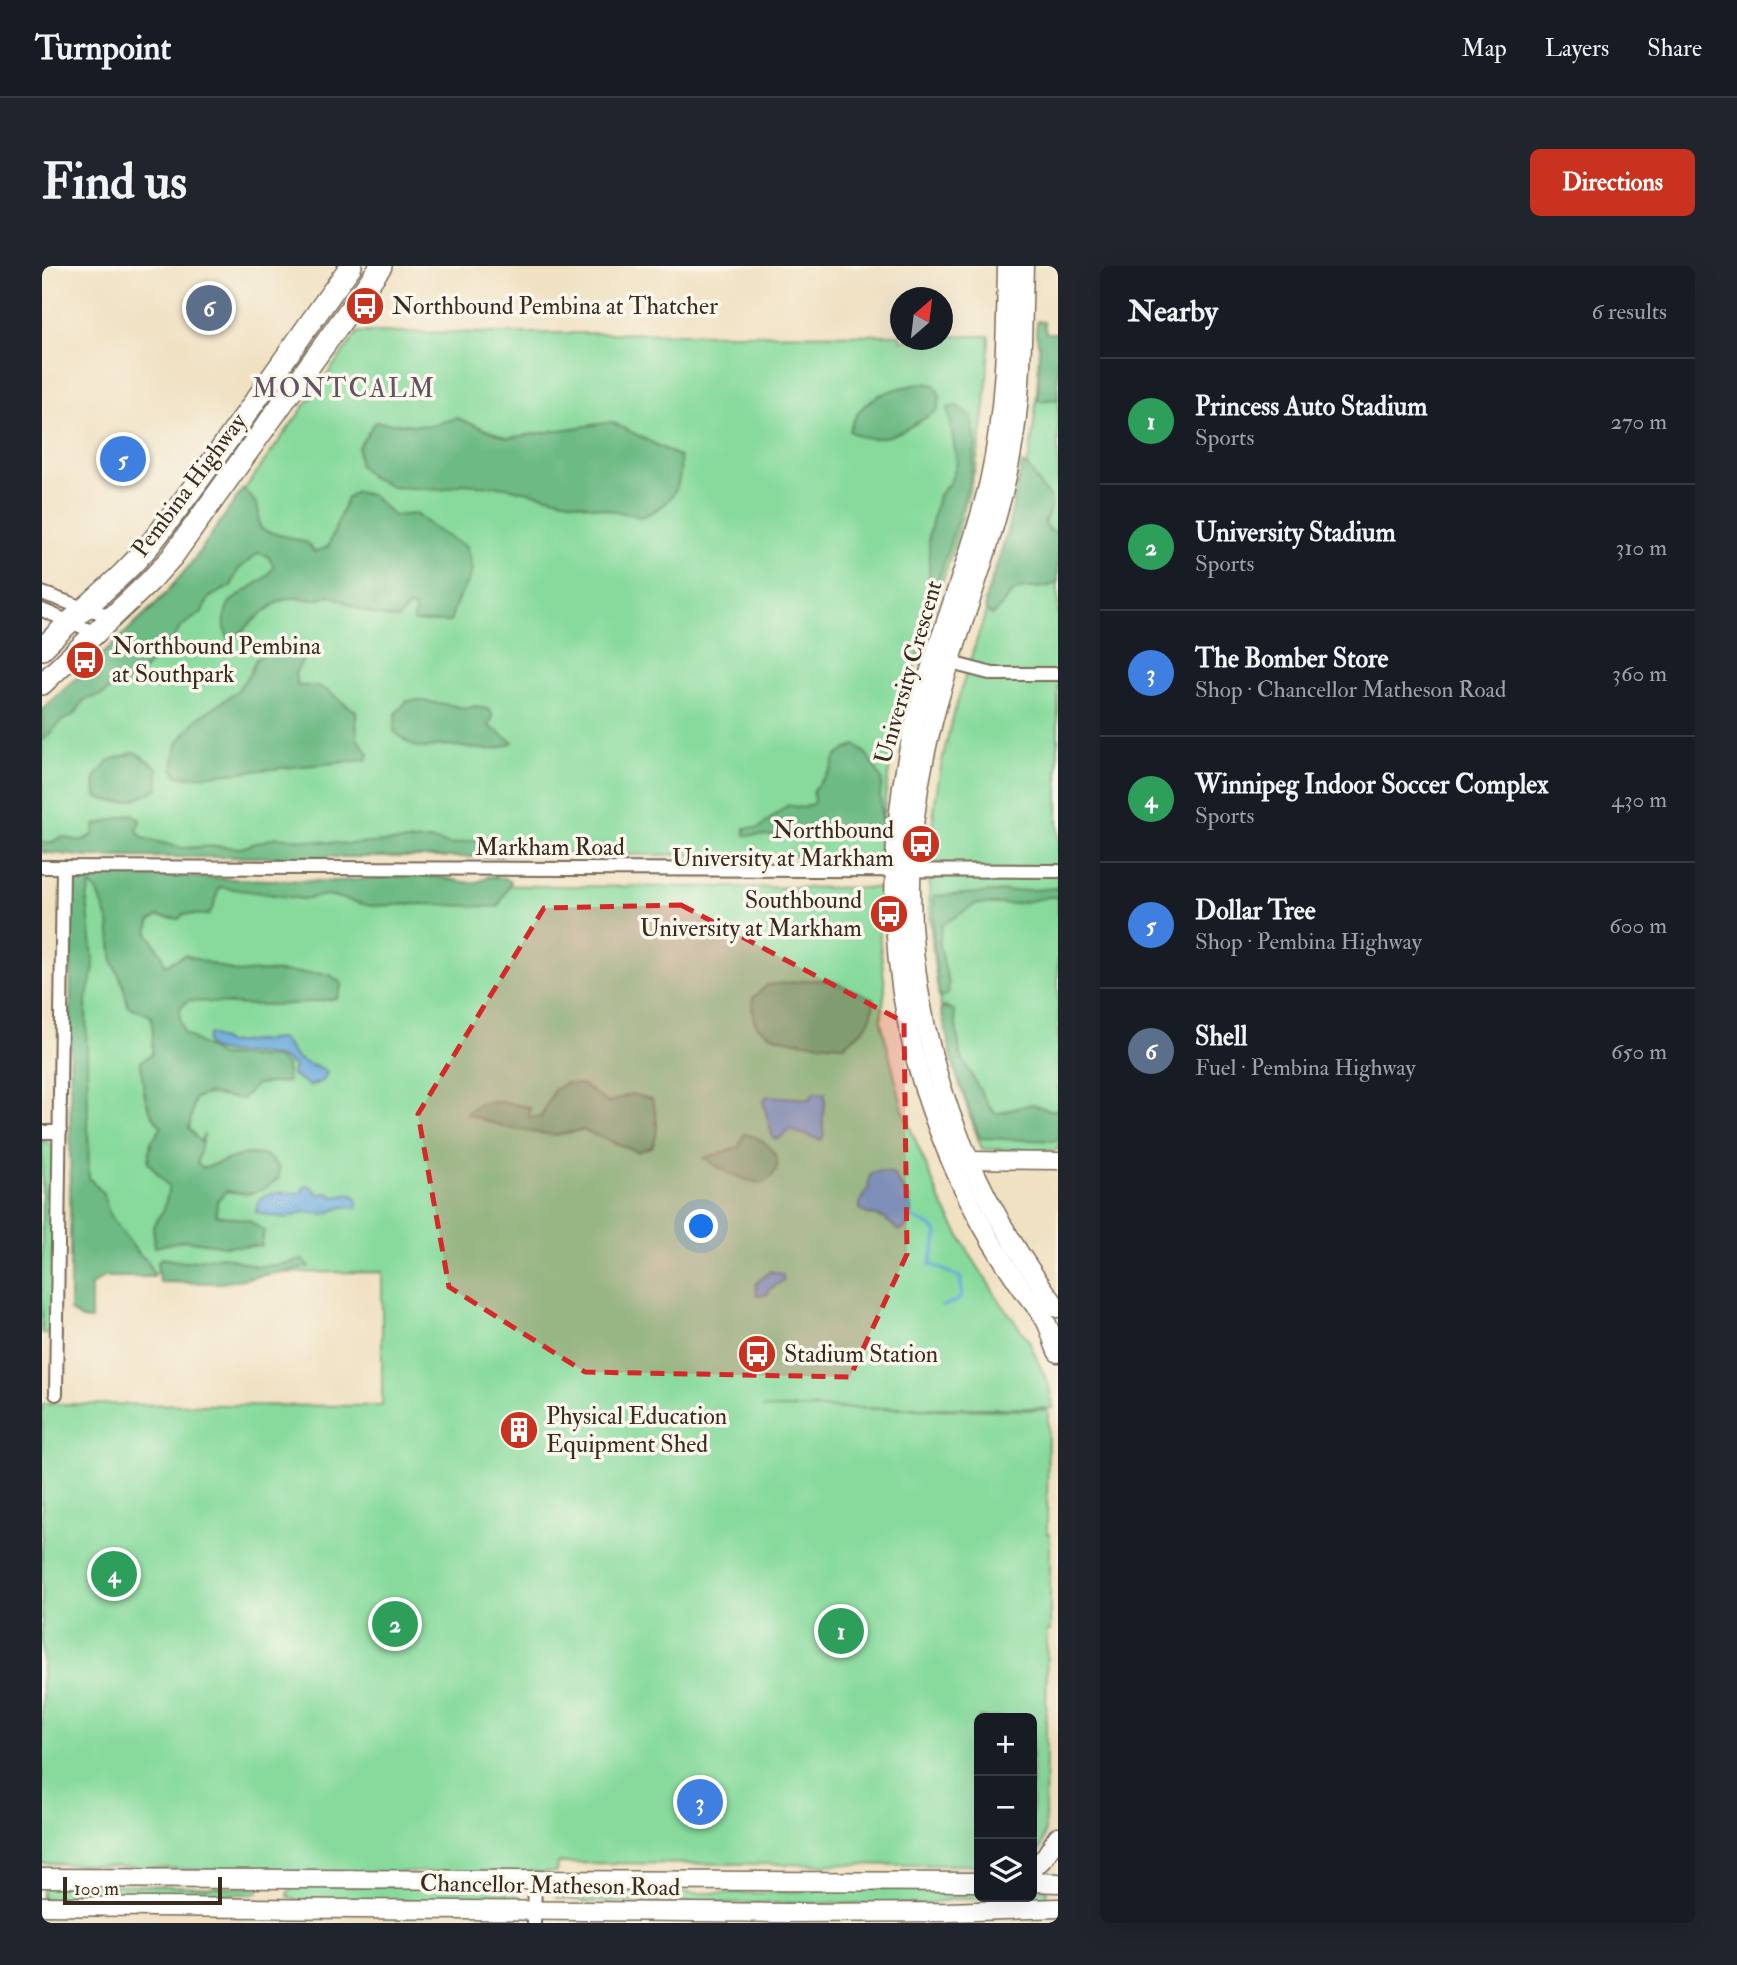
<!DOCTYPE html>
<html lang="en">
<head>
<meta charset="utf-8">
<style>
  :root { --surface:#171b24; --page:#20242c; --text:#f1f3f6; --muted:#9ea1a6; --line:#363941; --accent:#c8321e }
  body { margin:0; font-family:"IM FELL Double Pica",serif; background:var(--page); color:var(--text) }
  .controls { position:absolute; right:21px; bottom:21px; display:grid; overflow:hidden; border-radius:10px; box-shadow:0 7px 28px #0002 }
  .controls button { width:63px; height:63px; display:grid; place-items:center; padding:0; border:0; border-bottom:2px solid var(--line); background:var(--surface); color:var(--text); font:35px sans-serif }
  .compass { position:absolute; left:848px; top:21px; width:63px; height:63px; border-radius:50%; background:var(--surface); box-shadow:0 7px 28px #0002; rotate:28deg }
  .scale { position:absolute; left:21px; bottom:18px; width:159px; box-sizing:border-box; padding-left:7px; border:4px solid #3b2a1e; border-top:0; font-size:19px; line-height:24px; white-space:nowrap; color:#3b2a1e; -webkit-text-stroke:5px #fbf7ec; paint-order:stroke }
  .you { position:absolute; left:660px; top:961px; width:24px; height:24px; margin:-18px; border:5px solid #fff; border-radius:50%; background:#1a73e8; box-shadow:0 0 0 10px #1a73e833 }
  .badge { display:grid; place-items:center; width:46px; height:46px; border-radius:50%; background:var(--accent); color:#fff; font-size:23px; font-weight:700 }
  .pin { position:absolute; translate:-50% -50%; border:4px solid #fff; box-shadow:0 2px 7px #0006 }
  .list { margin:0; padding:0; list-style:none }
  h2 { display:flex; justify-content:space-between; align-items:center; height:91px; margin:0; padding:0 28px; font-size:30px }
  h2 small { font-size:23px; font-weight:400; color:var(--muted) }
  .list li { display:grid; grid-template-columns:46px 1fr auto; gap:21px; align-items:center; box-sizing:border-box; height:126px; padding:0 28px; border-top:2px solid var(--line) }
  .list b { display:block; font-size:26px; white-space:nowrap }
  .list p { margin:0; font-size:23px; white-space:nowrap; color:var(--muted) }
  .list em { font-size:23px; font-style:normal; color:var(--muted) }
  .icon { flex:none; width:38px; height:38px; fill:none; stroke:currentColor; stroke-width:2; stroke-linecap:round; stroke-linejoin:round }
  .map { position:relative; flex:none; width:1016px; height:1657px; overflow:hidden; border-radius:10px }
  header { display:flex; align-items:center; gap:42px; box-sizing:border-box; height:98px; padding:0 35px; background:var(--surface); border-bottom:2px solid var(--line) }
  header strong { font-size:33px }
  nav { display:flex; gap:38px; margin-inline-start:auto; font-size:24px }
  .intro { display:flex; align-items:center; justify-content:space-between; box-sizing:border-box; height:168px; padding:0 42px }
  h1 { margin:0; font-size:49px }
  .button { padding:18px 32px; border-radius:10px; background:var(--accent); color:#fff; font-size:24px; font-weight:700 }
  main { display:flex; gap:42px; padding:0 42px }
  aside { flex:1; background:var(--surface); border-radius:10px; box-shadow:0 7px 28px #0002 }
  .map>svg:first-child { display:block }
  .green { fill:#87da9c; stroke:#61825d; stroke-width:2 }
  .forest { fill:#6dba84; stroke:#547251; stroke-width:2 }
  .water { fill:#68a9dc; stroke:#526a7d; stroke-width:2 }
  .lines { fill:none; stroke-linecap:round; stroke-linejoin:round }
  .stream { stroke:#68a9dc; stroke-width:3.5 }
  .minor-casing { stroke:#7a6a57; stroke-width:16 }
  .tertiary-casing { stroke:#7a6a57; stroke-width:19 }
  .secondary-casing { stroke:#7a6a57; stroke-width:21 }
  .primary-casing { stroke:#7a6a57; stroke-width:24 }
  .minor { stroke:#fff; stroke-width:12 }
  .tertiary { stroke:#fff; stroke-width:16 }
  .secondary { stroke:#fff; stroke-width:18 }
  .primary { stroke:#fff; stroke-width:21 }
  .marked { fill:#d62828; fill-opacity:0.2; stroke:#d62828; stroke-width:5; stroke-dasharray:14 9; stroke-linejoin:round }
  .labels { text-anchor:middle; stroke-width:7; stroke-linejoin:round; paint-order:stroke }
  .poi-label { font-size:24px; fill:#3b2a1e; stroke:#fbf7ec; text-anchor:start }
  .street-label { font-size:24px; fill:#3b2a1e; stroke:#fbf7ec }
  .neighbourhood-label { font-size:26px; letter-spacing:2px; fill:#635364; stroke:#fbf7ec }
</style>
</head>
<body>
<header>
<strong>Turnpoint</strong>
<nav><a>Map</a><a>Layers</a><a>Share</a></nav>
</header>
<div class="intro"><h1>Find us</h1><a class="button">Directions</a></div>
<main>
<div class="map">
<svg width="1016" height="1657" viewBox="0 0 1016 1657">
  <rect width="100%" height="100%" fill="#fbf7ec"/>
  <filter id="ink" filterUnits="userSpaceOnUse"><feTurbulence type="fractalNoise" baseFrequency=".0143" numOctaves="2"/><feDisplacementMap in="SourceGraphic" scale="14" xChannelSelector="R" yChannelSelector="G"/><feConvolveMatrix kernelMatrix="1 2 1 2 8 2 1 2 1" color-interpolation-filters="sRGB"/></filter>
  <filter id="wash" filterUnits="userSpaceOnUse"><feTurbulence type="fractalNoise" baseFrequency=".00686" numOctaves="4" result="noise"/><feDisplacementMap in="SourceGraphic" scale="28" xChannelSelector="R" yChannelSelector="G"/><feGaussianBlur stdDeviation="1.57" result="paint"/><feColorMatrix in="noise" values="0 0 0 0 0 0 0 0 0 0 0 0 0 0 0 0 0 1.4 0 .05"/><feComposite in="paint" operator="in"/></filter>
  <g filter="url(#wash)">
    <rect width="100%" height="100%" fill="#f0e1c2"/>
    <g class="green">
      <path d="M 316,66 L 858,69 L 858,74 L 900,74 L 901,70 L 947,70 C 946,114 943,159 933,202 C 913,288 880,369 857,453 C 846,498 841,544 837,590 L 0,585 L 0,446 L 134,318 Z"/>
      <path d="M 998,70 L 1016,70 L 1016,884 L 940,883 C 887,747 870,605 908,462 C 930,380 962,301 982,218 C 993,169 996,119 998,70 Z"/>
      <path d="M 38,617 L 836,622 L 838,678 L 843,722 L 839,755 L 861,844 L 899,936 L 929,990 L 957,1034 L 987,1075 L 1007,1120 L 1011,1142 L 720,1142 L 1006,1144 L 1005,1267 L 1008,1267 L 1008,1365 L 1005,1365 L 1003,1565 L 1000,1581 L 990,1593 L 990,1452 L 937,1452 L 937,1599 L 515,1597 L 514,1606 L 195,1605 L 0,1597 L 0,1138 L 340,1140 L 340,1006 L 34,1008 Z"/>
      <path d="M 0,874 L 10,879 L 12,885 L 10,1064 L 6,1067 L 0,1067 Z"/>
      <path d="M 0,1617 L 216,1622 L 216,1626 L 211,1628 L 78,1627 L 0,1634 Z"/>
      <path d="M 254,1620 L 462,1620 L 475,1626 L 475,1633 L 465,1636 L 253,1634 L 246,1630 L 246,1626 Z"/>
      <path d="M 823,1622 L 937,1622 L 937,1631 L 990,1631 L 990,1622 L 1005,1623 L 1004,1633 L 913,1633 L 880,1638 L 548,1636 L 514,1632 L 514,1627 L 721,1627 Z"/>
    </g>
    <g class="forest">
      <path d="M 995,55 L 1002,56 L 1004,67 L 1016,67 L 1016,133 L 996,135 L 997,80 L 994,66 Z"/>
      <path d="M 882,117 L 892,119 L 898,129 L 896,144 C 869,160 838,185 807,165 C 819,129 849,123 882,117 Z"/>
      <path d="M 915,140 L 930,152 L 934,177 L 928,213 L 895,318 L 887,311 L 887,269 L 896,230 L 908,216 L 915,197 L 906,142 Z"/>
      <path d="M 415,152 L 466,172 L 570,156 L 638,191 C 641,223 629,240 599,251 L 464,221 L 420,218 L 400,224 L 350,221 L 327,210 L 317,199 L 316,182 L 333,156 L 387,160 Z"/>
      <path d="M 980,198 C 989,202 990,207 995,215 C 1008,237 1016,226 1002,257 L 1007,264 L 1016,267 L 1016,316 C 1001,325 993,320 978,323 C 964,327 961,343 950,349 L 944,345 L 943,334 L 964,271 Z"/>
      <path d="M 201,223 C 206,229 214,234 216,242 C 218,251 214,255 220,264 L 266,277 L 272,286 L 286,281 L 305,232 L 314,226 L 329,229 L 352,250 L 373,248 L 396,265 L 424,281 C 433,308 431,306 418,329 C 413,337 411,347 408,356 L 372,356 L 373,343 L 366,341 L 356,353 C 331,351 310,340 288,329 C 268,337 269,332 250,332 C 233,331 200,365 188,377 C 182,366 180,348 188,336 L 224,311 L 232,301 L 226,290 L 216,287 L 196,304 L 189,320 L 168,331 L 159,347 L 140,360 L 127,378 L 90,416 L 76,418 L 60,429 L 42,434 L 33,448 L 20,455 L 0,475 L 0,444 L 113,340 L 149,298 Z"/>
      <path d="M 234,381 L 258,387 L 261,394 L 253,407 L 255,420 C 291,418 286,430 314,445 L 315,472 L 327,488 L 324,494 L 146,511 L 135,509 L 131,502 L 135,478 L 155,453 L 194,426 L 208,407 L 214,393 Z"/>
      <path d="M 377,434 C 393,439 408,436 423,443 L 433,440 L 448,444 L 451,451 L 447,460 L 471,476 C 449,490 427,480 402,479 C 395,479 387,482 380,482 C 369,481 360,472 352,465 L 354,447 L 365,435 Z"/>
      <path d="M 814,479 L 825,489 L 840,514 L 838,530 L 840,563 L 837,571 L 703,569 L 703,562 L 717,562 L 746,539 L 761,542 L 772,537 L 771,524 L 790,502 C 791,488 803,484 814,479 Z"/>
      <path d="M 93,486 L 116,502 L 116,522 C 95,535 77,541 54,530 L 53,511 L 68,494 Z"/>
      <path d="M 90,548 L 98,554 L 95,565 L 101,572 L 140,582 L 177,580 L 199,582 L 234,571 L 304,578 L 390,574 L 409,579 L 431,574 L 456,580 L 460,591 L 48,591 L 0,586 L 0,575 L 5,578 L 20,571 L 39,575 L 51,569 L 53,559 Z"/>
      <path d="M 29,607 C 114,608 199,615 285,615 C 317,615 349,610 381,609 C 403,608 427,626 447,610 L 462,612 L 469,616 L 456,641 L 379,638 L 329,640 L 286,629 L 260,633 L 177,621 L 171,642 L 166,649 L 141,648 L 137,653 L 116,650 L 108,655 L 106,667 L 119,688 L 123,699 L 143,689 L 197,707 L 215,705 L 287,708 L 300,718 L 295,732 C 247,742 195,740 147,734 L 138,742 L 138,754 L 142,767 L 178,790 L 234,792 L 244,799 L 246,816 L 215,818 L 200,833 L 165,828 L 153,832 L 147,862 L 158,876 L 162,868 L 155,897 L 161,902 L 203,888 L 224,889 L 237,902 L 237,912 C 216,929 210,930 184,925 L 175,935 L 174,949 L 206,954 L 222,965 L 219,980 L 183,980 L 143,974 L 113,981 L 111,960 L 122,943 L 127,921 L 106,896 L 109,876 L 120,861 C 101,842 101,821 99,795 L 110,788 L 111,769 L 109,750 L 86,740 L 81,718 L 71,697 L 67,657 L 57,629 L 48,618 L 45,634 L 52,702 L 44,734 L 47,912 L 61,927 L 66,944 L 74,958 L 97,988 L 106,995 L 112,1011 L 61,1011 L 49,1020 L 49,1054 L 40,1053 L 28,1045 Z"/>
      <path d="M 1016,622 L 1016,631 L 1007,631 L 972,638 L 934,638 L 900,659 L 897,679 L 907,718 L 906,728 L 897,733 L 891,664 L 892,630 Z"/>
      <path d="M 772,714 L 790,715 L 832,733 C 831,758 821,765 802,779 C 778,777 732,778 715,759 C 709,753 711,739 711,732 L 725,719 Z"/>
      <path d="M 902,741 L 912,744 L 918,788 L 946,839 L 954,848 L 989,838 L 1007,844 L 1016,844 L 1016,875 L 938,872 L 913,805 L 899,744 Z"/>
      <path d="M 523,817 L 541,819 L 566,837 L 589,828 L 610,833 C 615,851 618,865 610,881 L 595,886 L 541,864 L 513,869 L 489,866 L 463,861 L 424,848 C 441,830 466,836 488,842 L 487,851 L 499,851 L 512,824 Z"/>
      <path d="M 702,868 C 718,870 740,885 734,904 C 732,909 726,914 722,917 C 700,916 680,904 662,892 L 697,881 Z"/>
      <path d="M 181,990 L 213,1000 L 237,999 L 261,994 L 267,1001 L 179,1017 L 118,1016 L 115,997 L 119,992 L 142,996 Z"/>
    </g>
    <g class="water">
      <path d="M 167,768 L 185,777 L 239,773 C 246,778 248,786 254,791 C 263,800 277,799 285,807 L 281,815 L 268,820 L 250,809 L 252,800 C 227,779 192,795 166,781 L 164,774 Z"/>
      <path d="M 771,827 L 783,827 C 784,845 778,849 782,869 L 779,874 L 748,864 L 736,873 L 731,872 L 721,836 L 725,830 L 768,833 Z"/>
      <path d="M 834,905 L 850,907 L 867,932 L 870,951 L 863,962 L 857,965 L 842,952 L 825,948 L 818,943 L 818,937 L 826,923 L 828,909 Z"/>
      <path d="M 263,920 L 268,920 L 277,928 L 286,927 L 293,931 L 309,928 L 315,932 L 315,942 L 301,941 L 282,948 L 260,946 C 247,956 229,950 214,946 C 216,921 241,927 259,927 Z"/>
      <path d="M 728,1005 L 740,1008 L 742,1014 L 728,1023 L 725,1029 L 715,1029 L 714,1018 Z"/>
    </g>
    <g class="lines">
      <path class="stream" d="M 870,951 L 891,962 L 896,968 L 888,998 L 919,1012 L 919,1031 L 915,1035 L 900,1040"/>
    </g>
  </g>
  <g filter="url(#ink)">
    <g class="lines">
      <g class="minor-casing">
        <g id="minor">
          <path d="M 0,327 L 44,343 L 72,350"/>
          <path d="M 0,344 L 54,367"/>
          <path d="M 909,397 L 951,408 L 1016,408"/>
          <path d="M 0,601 L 1016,605"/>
          <path d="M 0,866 L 18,866"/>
          <path d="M 14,1128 L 21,601"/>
          <path d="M 492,1657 L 493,1614"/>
        </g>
      </g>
      <g class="tertiary-casing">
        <path id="tertiary" d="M 926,894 L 1016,895"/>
      </g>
      <g class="secondary-casing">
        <g id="secondary">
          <path d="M 965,0 C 964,73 963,144 947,216 C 930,286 903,354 882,423 C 843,552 842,695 882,823 C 899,876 921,927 949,975 C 960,993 971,1010 983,1027 C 991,1038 1002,1049 1006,1060 C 1010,1069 1011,1078 1016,1087"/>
          <path d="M 982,0 C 980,64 981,127 969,191 C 952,279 916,362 893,448 C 835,658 885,871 1016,1042"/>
          <path d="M 990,1604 L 1002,1592 L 1016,1570"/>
          <path d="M 0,1612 L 937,1616"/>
          <path d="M 990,1616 L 1016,1617"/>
          <path d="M 0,1640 L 748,1647 L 906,1646 L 1016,1642"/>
        </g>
      </g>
      <g class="primary-casing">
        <g id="primary">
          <path d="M 0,383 C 35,346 77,316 110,276 C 180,187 242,91 309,0"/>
          <path d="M 0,418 L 108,315 L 130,291 L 339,0"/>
        </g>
      </g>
      <use href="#minor" class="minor"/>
      <use href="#tertiary" class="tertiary"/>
      <use href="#secondary" class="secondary"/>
      <use href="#primary" class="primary"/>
    </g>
  </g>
  <path class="marked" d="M 639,639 L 862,756 L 865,988 L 808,1111 L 543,1106 L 407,1021 L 376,848 L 502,642 Z"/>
  <defs>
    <g id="bus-disc" transform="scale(2.0125)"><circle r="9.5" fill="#c8321e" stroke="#fbf7ec"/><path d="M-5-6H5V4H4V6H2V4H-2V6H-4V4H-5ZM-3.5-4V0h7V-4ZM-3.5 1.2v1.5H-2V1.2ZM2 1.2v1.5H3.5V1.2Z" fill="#fff"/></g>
    <g id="building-disc" transform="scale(2.0125)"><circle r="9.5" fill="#c8321e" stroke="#fbf7ec"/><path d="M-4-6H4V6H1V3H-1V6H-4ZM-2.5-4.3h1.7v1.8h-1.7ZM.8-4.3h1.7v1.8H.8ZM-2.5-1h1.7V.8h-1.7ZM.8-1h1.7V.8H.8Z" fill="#fff"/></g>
  </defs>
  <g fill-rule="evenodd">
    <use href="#bus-disc" x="323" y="40"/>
    <use href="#bus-disc" x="43" y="394"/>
    <use href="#bus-disc" x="879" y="578"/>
    <use href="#bus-disc" x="847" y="648"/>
    <use href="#bus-disc" x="715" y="1088"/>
    <use href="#building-disc" x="477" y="1164"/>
  </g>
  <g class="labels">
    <g class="poi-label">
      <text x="350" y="48">Northbound Pembina at Thatcher</text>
      <text x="70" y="388">Northbound Pembina<tspan x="70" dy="28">at Southpark</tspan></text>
      <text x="852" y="572" text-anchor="end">Northbound<tspan x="852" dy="28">University at Markham</tspan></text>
      <text x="820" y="642" text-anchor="end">Southbound<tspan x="820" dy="28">University at Markham</tspan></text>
      <text x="742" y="1096">Stadium Station</text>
      <text x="504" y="1158">Physical Education<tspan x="504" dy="28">Equipment Shed</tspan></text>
    </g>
    <g class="street-label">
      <text transform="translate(147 219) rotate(-53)" y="8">Pembina Highway</text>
      <text transform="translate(866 406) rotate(-74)" y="8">University Crescent</text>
      <text x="508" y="589">Markham Road</text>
      <text transform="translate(508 1619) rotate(1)" y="8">Chancellor Matheson Road</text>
    </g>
    <g class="neighbourhood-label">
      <text x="302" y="131">MONTCALM</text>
    </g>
  </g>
</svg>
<div class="controls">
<button>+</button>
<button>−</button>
<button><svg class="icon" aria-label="layers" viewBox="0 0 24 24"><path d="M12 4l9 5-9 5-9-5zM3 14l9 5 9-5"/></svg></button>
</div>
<svg class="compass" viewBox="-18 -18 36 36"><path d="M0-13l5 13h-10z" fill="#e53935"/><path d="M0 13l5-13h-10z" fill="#9ea1a6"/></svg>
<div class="scale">100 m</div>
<div class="you"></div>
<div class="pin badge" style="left:799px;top:1365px;background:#2e9e5b">1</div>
<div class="pin badge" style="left:353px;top:1358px;background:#2e9e5b">2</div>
<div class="pin badge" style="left:658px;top:1536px;background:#3f7fe0">3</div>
<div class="pin badge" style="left:72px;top:1308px;background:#2e9e5b">4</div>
<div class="pin badge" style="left:81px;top:193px;background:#3f7fe0">5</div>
<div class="pin badge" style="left:167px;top:42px;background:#5c6f8a">6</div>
</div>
<aside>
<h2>Nearby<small>6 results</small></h2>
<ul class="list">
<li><span class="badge" style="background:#2e9e5b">1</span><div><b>Princess Auto Stadium</b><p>Sports</p></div><em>270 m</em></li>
<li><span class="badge" style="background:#2e9e5b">2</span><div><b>University Stadium</b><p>Sports</p></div><em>310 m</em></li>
<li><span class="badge" style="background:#3f7fe0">3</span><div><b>The Bomber Store</b><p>Shop · Chancellor Matheson Road</p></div><em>360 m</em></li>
<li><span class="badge" style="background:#2e9e5b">4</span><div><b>Winnipeg Indoor Soccer Complex</b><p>Sports</p></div><em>430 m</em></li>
<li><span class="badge" style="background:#3f7fe0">5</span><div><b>Dollar Tree</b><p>Shop · Pembina Highway</p></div><em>600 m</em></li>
<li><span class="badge" style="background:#5c6f8a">6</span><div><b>Shell</b><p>Fuel · Pembina Highway</p></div><em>650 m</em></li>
</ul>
</aside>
</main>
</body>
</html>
